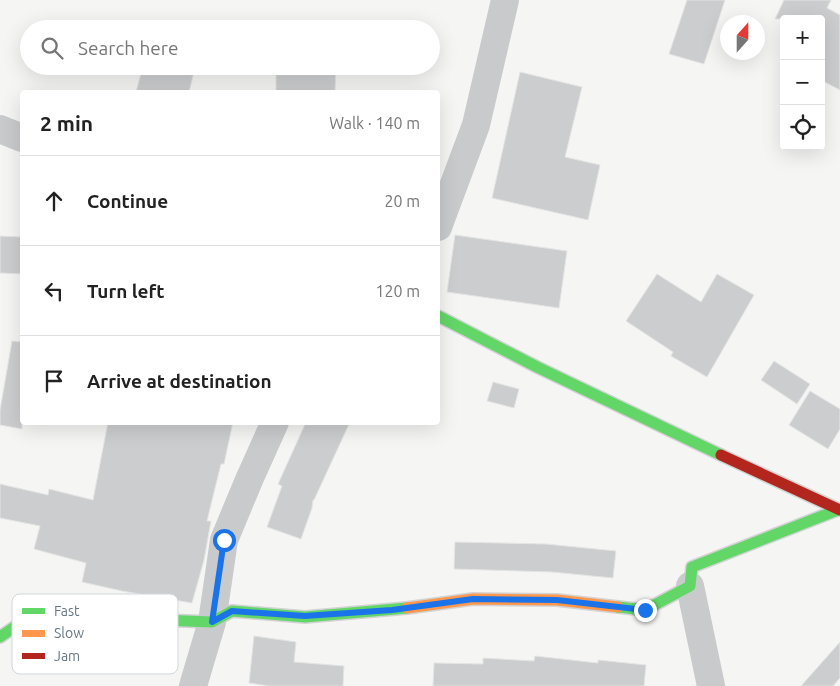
<!DOCTYPE html>
<html lang="en">
<head>
<meta charset="utf-8">
<style>
  :root { --surface:#fff; --page:#f6f6f6; --text:#222; --muted:#767676; --line:#e0e0e0 }
  body { margin:0; font-family:Ubuntu,sans-serif; background:var(--page); color:var(--text) }
  .controls { position:absolute; right:15px; top:15px; display:grid; overflow:hidden; border-radius:5px; box-shadow:0 5px 20px #0002 }
  .controls button { width:45px; height:45px; display:grid; place-items:center; padding:0; border:0; border-bottom:1px solid var(--line); background:var(--surface); color:var(--text); font:25px sans-serif }
  .compass { position:absolute; left:720px; top:15px; width:45px; height:45px; border-radius:50%; background:var(--surface); box-shadow:0 5px 20px #0002; rotate:21deg }
  .stop { position:absolute; width:15px; height:15px; margin:-11px; border:4px solid #1a73e8; border-radius:50%; background:#fff }
  .stop.end { background:#1a73e8; border-color:#fff; box-shadow:0 1px 5px #0008 }
  .list { margin:0; padding:0; list-style:none }
  h2 { display:flex; justify-content:space-between; align-items:center; height:65px; margin:0; padding:0 20px; font-size:21px }
  h2 small { font-size:16px; font-weight:400; color:var(--muted) }
  .list li { display:grid; grid-template-columns:32px 1fr auto; gap:15px; align-items:center; box-sizing:border-box; height:90px; padding:0 20px; border-top:1px solid var(--line) }
  .list b { display:block; font-size:19px; white-space:nowrap }
  .list em { font-size:16px; font-style:normal; color:var(--muted) }
  .icon { flex:none; width:28px; height:28px; fill:none; stroke:currentColor; stroke-width:2; stroke-linecap:round; stroke-linejoin:round }
  .map { position:relative; flex:none; width:840px; height:686px; overflow:hidden }
  .search { position:absolute; background:var(--surface); box-shadow:0 5px 20px #0002; left:20px; top:20px; width:420px; height:55px; display:flex; align-items:center; gap:12px; box-sizing:border-box; padding:0 18px; border-radius:28px; color:var(--muted); font-size:19px }
  .panel { position:absolute; background:var(--surface); box-shadow:0 5px 20px #0002; left:20px; top:90px; width:420px; height:335px; border-radius:5px }
  .map>svg:first-child { display:block }
  .building { fill:#cccdce; stroke:#e4e4e4 }
  .lines { fill:none; stroke-linecap:round; stroke-linejoin:round }
  .fast-casing { stroke:#d2d3d3; stroke-width:14 }
  .slow-casing { stroke:#d2d3d3; stroke-width:14 }
  .jam-casing { stroke:#d2d3d3; stroke-width:14 }
  .street { stroke:#c9cacb; stroke-width:28 }
  .fast { stroke:#63d668; stroke-width:11 }
  .slow { stroke:#ff974d; stroke-width:11 }
  .jam { stroke:#b3261e; stroke-width:11 }
  .route { stroke:#1a73e8; stroke-width:6 }
  .key { fill:#fff; stroke:#d1d6da; stroke-width:1 }
  .key-label { font-size:14px; fill:#677782 }
</style>
</head>
<body>
<div class="map">
<svg width="840" height="686" viewBox="0 0 840 686">
  <rect width="100%" height="100%" fill="#f5f5f4"/>
  <g class="building">
    <path d="M 687,0 L 725,0 L 704,64 L 669,54 Z"/>
    <path d="M 784,0 L 831,0 L 827,8 L 840,15 L 840,90 L 821,80 L 821,19 L 775,19 Z"/>
    <path d="M 143,66 L 170,66 L 194,72 L 189,92 L 136,92 Z"/>
    <path d="M 276,66 L 336,66 L 335,92 L 276,92 Z"/>
    <path d="M 520,72 L 582,87 L 565,157 L 600,165 L 588,220 L 492,198 Z"/>
    <path d="M 455,235 L 567,251 L 559,308 L 447,292 Z"/>
    <path d="M 0,236 L 22,237 L 22,274 L 0,273 Z"/>
    <path d="M 657,274 L 701,302 L 717,274 L 754,295 L 707,377 L 671,356 L 673,352 L 626,321 Z"/>
    <path d="M 12,341 L 22,342 L 22,429 L 0,425 L 0,410 Z"/>
    <path d="M 774,361 L 810,384 L 797,404 L 761,380 Z"/>
    <path d="M 493,382 L 519,389 L 514,408 L 487,401 Z"/>
    <path d="M 810,391 L 840,409 L 840,429 L 828,449 L 789,425 Z"/>
    <path d="M 108,422 L 233,422 L 224,464 L 221,464 L 207,521 L 211,521 L 204,560 L 192,603 L 122,591 L 82,582 L 86,563 L 34,549 L 40,526 L 0,518 L 0,484 L 48,495 L 49,489 L 93,500 Z"/>
    <path d="M 306,422 L 350,422 L 314,500 L 313,500 L 312,508 L 301,539 L 267,527 L 282,486 L 278,484 Z"/>
    <path d="M 455,542 L 546,544 L 616,551 L 613,578 L 552,572 L 454,569 Z"/>
    <path d="M 254,636 L 296,642 L 294,662 L 344,666 L 343,686 L 269,686 L 249,683 Z"/>
    <path d="M 840,642 L 840,678 L 833,686 L 801,686 Z"/>
    <path d="M 535,656 L 598,663 L 598,660 L 646,665 L 644,686 L 433,686 L 434,663 L 483,664 L 483,658 L 534,661 Z"/>
  </g>
  <g class="lines">
    <g class="fast-casing">
      <g id="fast">
        <path d="M 438,316 L 537,367 L 721,455"/>
        <path d="M 618,607 L 645,610 L 690,586 L 692,567 L 840,509"/>
        <path d="M 0,637 L 32,615 L 212,622 L 232,611 L 305,617 L 407,608"/>
      </g>
    </g>
    <g class="slow-casing">
      <path id="slow" d="M 407,608 L 473,599 L 557,600 L 618,607"/>
    </g>
    <g class="jam-casing">
      <path id="jam" d="M 721,455 L 840,510"/>
    </g>
    <g class="street">
      <path d="M 0,129 L 22,138"/>
      <path d="M 438,227 L 476,125 L 505,0"/>
      <path d="M 690,586 L 711,686"/>
      <path d="M 193,686 L 212,622 L 224,540 L 249,480 L 275,422"/>
    </g>
    <use href="#fast" class="fast"/>
    <use href="#slow" class="slow"/>
    <use href="#jam" class="jam"/>
  </g>
  <g class="lines">
    <path class="route" d="M 224,540 L 212,622 L 232,611 L 305,616 L 392,610 L 473,599 L 557,600 L 645,610"/>
  </g>
  <rect x="12" y="594" width="166" height="80" rx="8" class="key"/>
  <rect x="22" y="608" width="23" height="6" fill="#63d668"/>
  <rect x="22" y="630" width="23" height="7" fill="#ff974d"/>
  <rect x="22" y="653" width="23" height="6" fill="#b3261e"/>
  <g class="key-label">
    <text x="54" y="616">Fast</text>
    <text x="54" y="638">Slow</text>
    <text x="54" y="661">Jam</text>
  </g>
</svg>
<div class="controls">
<button>+</button>
<button>−</button>
<button><svg class="icon" aria-label="locate" viewBox="0 0 24 24"><circle cx="12" cy="12" r="6"/><path d="M12 2v4M12 18v4M2 12h4M18 12h4"/></svg></button>
</div>
<svg class="compass" viewBox="-18 -18 36 36"><path d="M0-13l5 13h-10z" fill="#e53935"/><path d="M0 13l5-13h-10z" fill="#767676"/></svg>
<div class="stop" style="left:224px;top:540px"></div>
<div class="stop end" style="left:645px;top:610px"></div>
<div class="search"><svg class="icon" aria-label="search" viewBox="0 0 24 24"><circle cx="10" cy="10" r="6"/><path d="M15 15l6 6"/></svg>Search here</div>
<section class="panel">
<h2>2 min<small>Walk · 140 m</small></h2>
<ul class="list">
<li><svg class="icon" aria-label="ahead" viewBox="0 0 24 24"><path d="M12 20V5M6 11l6-6 6 6"/></svg><div><b>Continue</b></div><em>20 m</em></li>
<li><svg class="icon" aria-label="left" viewBox="0 0 24 24"><path d="M17 20v-9H6M10 6l-5 5 5 5"/></svg><div><b>Turn left</b></div><em>120 m</em></li>
<li><svg class="icon" aria-label="arrive" viewBox="0 0 24 24"><path d="M6 21V4h12l-3 4 3 4H6"/></svg><div><b>Arrive at destination</b></div></li>
</ul>
</section>
</div>
</body>
</html>
